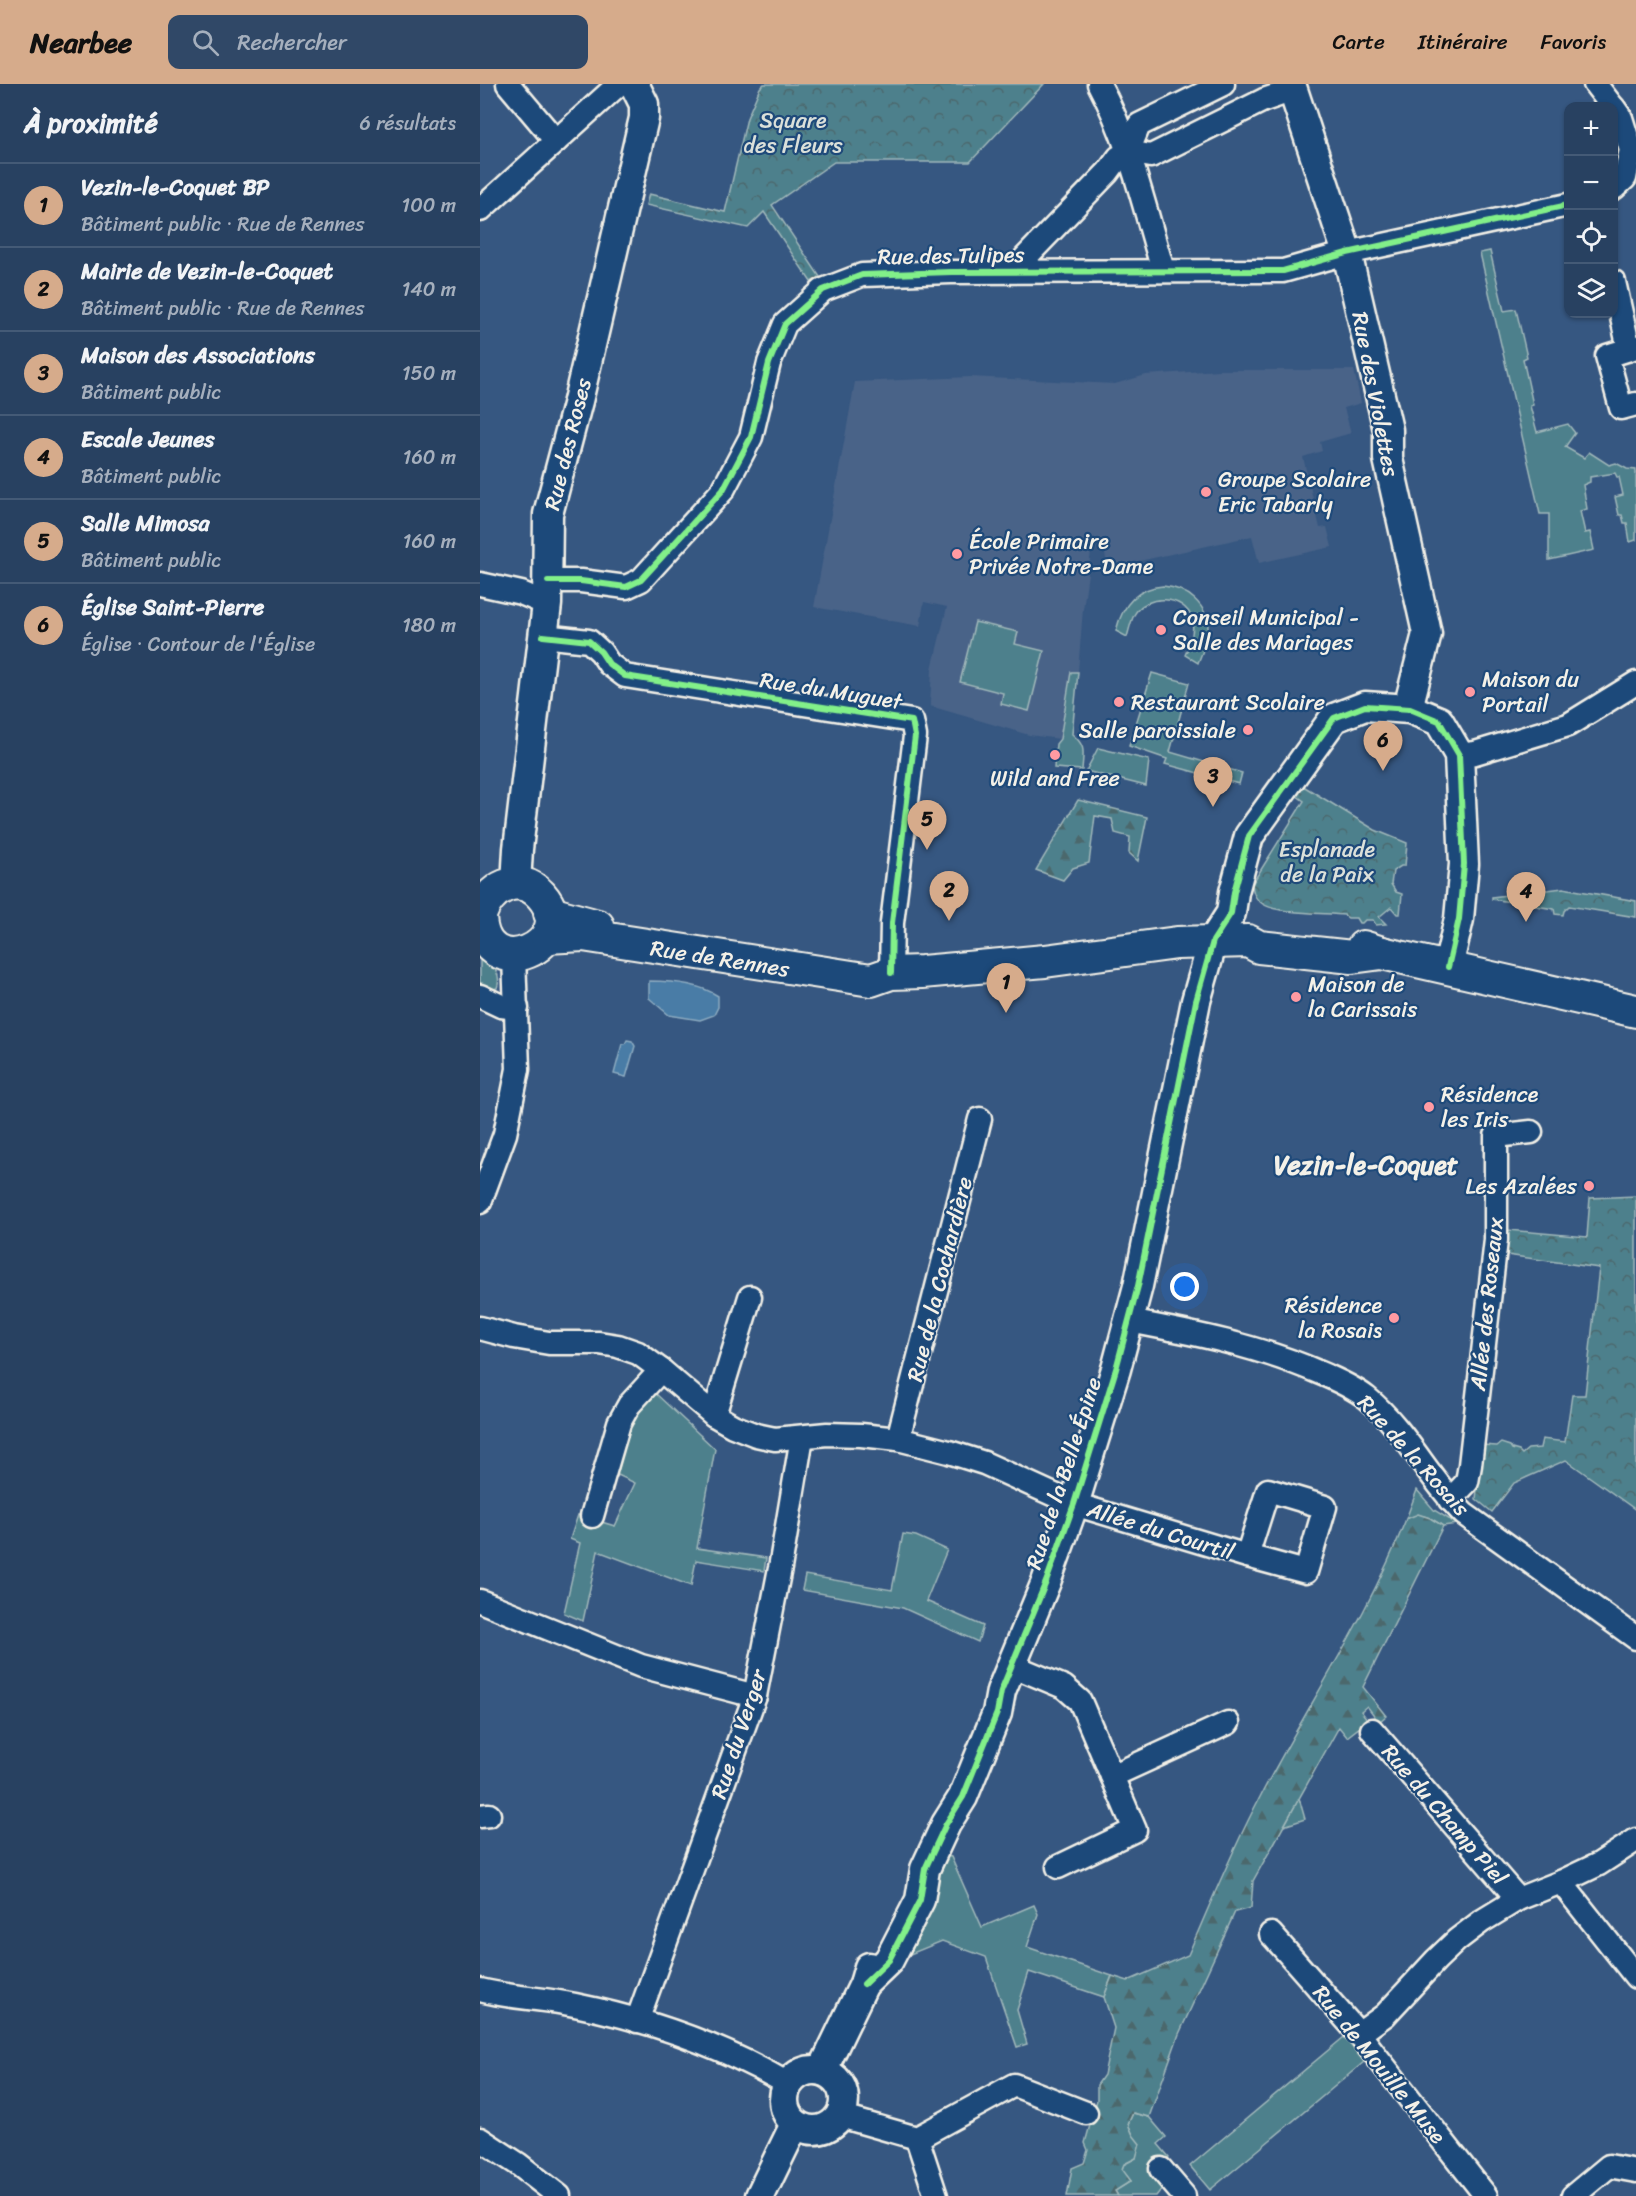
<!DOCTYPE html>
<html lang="fr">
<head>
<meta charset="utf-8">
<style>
  :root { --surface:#284161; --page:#304867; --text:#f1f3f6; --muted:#a5afbd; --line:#445a76; --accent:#d6ab8b }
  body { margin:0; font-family:Sriracha,sans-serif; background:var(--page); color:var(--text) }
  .controls { position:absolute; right:18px; top:18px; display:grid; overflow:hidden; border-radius:12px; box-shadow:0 2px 4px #0004 }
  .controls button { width:54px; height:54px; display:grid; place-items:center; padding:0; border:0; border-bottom:2px solid var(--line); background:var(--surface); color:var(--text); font:30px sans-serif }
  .you { position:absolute; left:705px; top:1203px; width:21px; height:21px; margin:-15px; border:4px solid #fff; border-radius:50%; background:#1a73e8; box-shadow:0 0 0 9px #1a73e833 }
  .badge { display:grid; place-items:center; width:39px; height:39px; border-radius:50%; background:var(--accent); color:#111; font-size:20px; font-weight:700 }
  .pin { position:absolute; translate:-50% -50px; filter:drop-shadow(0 2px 3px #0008) }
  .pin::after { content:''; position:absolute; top:32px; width:21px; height:18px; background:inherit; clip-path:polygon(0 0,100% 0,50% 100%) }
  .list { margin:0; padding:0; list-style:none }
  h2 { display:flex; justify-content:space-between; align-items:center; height:78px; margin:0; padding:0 24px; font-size:26px }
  h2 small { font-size:20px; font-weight:400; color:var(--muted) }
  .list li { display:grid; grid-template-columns:39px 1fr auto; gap:18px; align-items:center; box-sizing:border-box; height:84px; padding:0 24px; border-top:2px solid var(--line) }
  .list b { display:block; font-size:22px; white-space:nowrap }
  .list p { margin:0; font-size:20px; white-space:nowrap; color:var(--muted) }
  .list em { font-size:20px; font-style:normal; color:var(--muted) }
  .icon { flex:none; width:33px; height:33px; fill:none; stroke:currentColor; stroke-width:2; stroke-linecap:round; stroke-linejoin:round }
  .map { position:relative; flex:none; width:1156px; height:2112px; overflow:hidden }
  header { display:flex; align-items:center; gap:36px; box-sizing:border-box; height:84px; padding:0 30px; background:var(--accent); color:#111 }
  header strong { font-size:28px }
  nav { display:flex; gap:33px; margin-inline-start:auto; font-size:21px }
  .search { width:420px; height:54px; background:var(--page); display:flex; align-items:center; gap:15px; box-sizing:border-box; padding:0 21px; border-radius:12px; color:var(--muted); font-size:22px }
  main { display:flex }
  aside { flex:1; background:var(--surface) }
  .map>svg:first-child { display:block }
  .built { fill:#496388 }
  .grass { fill:#4e808c; stroke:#a1b8ba; stroke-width:1.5 }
  .forest { fill:url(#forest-firs); stroke:#a1b8ba; stroke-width:1.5 }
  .park { fill:url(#park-crowns); stroke:#a1b8ba; stroke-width:1.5 }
  .water { fill:#487ca6; stroke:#8dabc0; stroke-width:1.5 }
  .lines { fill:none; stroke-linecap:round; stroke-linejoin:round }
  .minor-casing { stroke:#f4f1e8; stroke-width:27 }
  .tertiary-casing { stroke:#f4f1e8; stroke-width:33 }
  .secondary-casing { stroke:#f4f1e8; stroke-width:36 }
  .minor { stroke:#1f4a7a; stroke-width:22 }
  .tertiary { stroke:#1f4a7a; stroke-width:28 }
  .secondary { stroke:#1f4a7a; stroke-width:32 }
  .cycleway-casing { stroke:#1f4a7a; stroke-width:10 }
  .cycleway { stroke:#82f089; stroke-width:6 }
  .poi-dot { fill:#ff9aa2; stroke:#1f4a7a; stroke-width:2 }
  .labels { text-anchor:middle; stroke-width:4.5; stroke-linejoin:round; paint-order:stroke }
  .park-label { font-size:22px; fill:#dbe0da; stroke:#1f4a7a }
  .street-label { font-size:22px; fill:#f4f1e8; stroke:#1f4a7a }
  .poi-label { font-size:22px; fill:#f4f1e8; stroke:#1f4a7a; text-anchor:start }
  .quarter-label { font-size:26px; font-weight:bold; fill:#f4f1e8; stroke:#1f4a7a }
</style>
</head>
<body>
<header>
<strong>Nearbee</strong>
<div class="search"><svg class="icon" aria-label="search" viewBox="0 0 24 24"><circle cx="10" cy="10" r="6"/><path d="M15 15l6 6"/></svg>Rechercher</div>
<nav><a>Carte</a><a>Itinéraire</a><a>Favoris</a></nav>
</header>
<main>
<aside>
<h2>À proximité<small>6 résultats</small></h2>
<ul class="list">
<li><span class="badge">1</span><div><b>Vezin-le-Coquet BP</b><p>Bâtiment public · Rue de Rennes</p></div><em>100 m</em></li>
<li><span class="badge">2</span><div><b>Mairie de Vezin-le-Coquet</b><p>Bâtiment public · Rue de Rennes</p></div><em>140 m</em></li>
<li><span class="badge">3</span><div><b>Maison des Associations</b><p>Bâtiment public</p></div><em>150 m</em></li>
<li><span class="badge">4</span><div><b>Escale Jeunes</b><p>Bâtiment public</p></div><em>160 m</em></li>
<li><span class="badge">5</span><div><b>Salle Mimosa</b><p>Bâtiment public</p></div><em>160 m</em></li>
<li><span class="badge">6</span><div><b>Église Saint-Pierre</b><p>Église · Contour de l'Église</p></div><em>180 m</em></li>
</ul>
</aside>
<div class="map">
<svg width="1156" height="2112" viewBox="0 0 1156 2112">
  <defs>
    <pattern id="forest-firs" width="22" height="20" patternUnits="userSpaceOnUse" patternTransform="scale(1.5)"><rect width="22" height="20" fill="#4e808c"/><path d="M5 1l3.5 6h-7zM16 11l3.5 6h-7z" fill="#4c676c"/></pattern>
    <pattern id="park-crowns" width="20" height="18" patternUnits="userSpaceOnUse" patternTransform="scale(1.5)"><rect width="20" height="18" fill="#4e808c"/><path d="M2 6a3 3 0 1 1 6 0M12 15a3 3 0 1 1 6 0" fill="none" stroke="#4c676c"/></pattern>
  </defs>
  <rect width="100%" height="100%" fill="#365781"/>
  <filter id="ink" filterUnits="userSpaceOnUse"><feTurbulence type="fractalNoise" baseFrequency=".0167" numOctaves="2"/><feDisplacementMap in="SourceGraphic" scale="12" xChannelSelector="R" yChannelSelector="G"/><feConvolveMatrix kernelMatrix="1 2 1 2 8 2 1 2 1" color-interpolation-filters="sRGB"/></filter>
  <g filter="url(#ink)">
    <path class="built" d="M 738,286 L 874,286 L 881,319 L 864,324 L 871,349 L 840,358 L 842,367 L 823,373 L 840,444 L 847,443 L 852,463 L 779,479 L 772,452 L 628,484 L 622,456 L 613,454 L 603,525 L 598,588 L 591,588 L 580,655 L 549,651 L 450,622 L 452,585 L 467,523 L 444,518 L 440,542 L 334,523 L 375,298 L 491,293 L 635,300 L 666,291 Z"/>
    <g class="grass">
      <path d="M 1010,167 L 1024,227 L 1036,225 L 1047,273 L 1043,275 L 1053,321 L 1050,322 L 1057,348 L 1088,340 L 1095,349 L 1085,363 L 1104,374 L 1109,368 L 1129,381 L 1136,379 L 1147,385 L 1156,386 L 1156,456 L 1150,458 L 1147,439 L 1144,439 L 1142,431 L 1139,431 L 1135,413 L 1143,411 L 1139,393 L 1137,393 L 1135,389 L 1110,393 L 1110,398 L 1103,401 L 1107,425 L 1100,427 L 1105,449 L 1110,448 L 1114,466 L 1069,476 L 1069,430 L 1060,430 L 1000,169 Z"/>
      <path d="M 683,502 C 707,504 729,521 728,547 C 727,558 722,569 718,579 L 705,571 C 710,560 715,547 712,535 C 705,511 666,509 654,531 C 651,537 649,546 647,553 L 636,547 C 642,522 655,504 683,502 Z"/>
      <path d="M 495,538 L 538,548 L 535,560 L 564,567 L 549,627 L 521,620 L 523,609 L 480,598 Z"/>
      <path d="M 591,588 L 598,588 L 592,650 C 607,663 603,668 602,686 L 574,684 L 576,660 L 580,655 Z"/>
      <path d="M 672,589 L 709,599 L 690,668 L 762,689 L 759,700 L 685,680 L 687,675 L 649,662 Z"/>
      <path d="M 618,664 L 669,676 L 666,702 L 606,687 Z"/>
      <path d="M 0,868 C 10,880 23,888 17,904 L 10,906 L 0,901 Z"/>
      <path d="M 175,1309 L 235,1365 L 217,1464 L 286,1474 L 284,1487 L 216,1476 L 211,1502 L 118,1467 L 103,1537 L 84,1529 L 100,1459 L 90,1455 L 98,1431 L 135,1442 L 155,1399 L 138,1391 L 134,1397 L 130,1397 L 141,1347 Z"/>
      <path d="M 937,1406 L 954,1426 L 977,1440 L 963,1442 C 950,1433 941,1428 926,1435 Z"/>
      <path d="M 423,1450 L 436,1452 L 467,1466 L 446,1517 L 503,1542 L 498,1558 L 423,1524 L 322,1506 L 325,1491 L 412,1506 Z"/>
      <path d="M 819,1714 L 825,1735 L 804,1742 Z"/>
      <path d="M 458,1770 L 471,1773 L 502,1843 L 554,1821 L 558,1830 L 547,1863 L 632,1892 L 624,1913 L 549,1888 L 537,1926 L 547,1960 L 537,1963 L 506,1873 L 462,1857 L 423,1873 Z"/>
      <path d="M 864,1953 L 884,1978 L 730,2106 L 710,2082 Z"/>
      <path d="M 653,2029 L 669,2033 L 686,2053 L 678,2060 L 689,2073 L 676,2083 L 683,2103 L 676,2112 L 638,2112 L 635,2107 L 651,2097 L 642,2086 L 643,2081 L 656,2074 L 653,2051 L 648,2040 Z"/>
    </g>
    <g class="forest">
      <path d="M 598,716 L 667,733 L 658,777 L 649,769 L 650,753 L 635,749 L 632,735 L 615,732 L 609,779 L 593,784 L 583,796 L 556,786 Z"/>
      <path d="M 938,1430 L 950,1434 L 963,1442 L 883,1603 L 906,1632 L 899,1638 L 887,1622 L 881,1627 L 893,1643 L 888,1648 L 880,1643 L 867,1653 L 859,1643 L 773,1797 L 771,1824 L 755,1828 L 699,1950 L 669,2033 L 653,2029 L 648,2040 L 653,2051 L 660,2060 L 656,2074 L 644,2080 L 642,2085 L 651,2097 L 635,2107 L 638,2112 L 587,2112 L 592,2084 L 604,2079 L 608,2066 L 605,2059 L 617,2016 L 617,2001 L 624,1991 L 634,1944 L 624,1913 L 632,1892 L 648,1897 L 708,1871 C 731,1818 753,1764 780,1713 C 828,1620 888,1533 926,1435 Z"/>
    </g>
    <g class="park">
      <path d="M 284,0 L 564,0 L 490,78 L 354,78 L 292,121 L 340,193 L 331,198 L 284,128 L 268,144 L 166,121 L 169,110 L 245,128 L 267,34 L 280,4 Z"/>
      <path d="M 820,700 L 895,746 L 927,759 L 925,782 L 921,782 L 913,787 L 911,800 L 916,808 L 922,810 L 920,830 L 917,830 L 911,823 L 899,833 L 906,840 L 896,841 L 893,836 L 885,836 L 882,839 L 879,839 L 876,834 L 868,834 L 864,831 C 845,829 798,830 783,820 C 775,815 773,809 772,800 L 824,717 L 813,709 Z"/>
      <path d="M 1083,804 L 1156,817 L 1156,833 L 1089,822 L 1084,827 L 1083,831 L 1075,830 L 1074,825 L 1012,815 L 1012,813 Z"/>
      <path d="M 1156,1112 L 1156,1426 L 1086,1376 L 1034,1399 L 1012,1428 L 996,1415 L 1002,1361 L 1017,1362 L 1021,1359 L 1030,1362 L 1032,1365 L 1039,1367 L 1042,1370 L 1048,1365 L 1060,1364 L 1062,1355 L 1085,1358 L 1092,1311 L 1105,1311 L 1119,1184 L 1027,1171 L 1028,1146 L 1107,1153 L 1110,1114 Z"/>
    </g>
    <g class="water">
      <path d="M 169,897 C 192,897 218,899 238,912 L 238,923 L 234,931 L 220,936 L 189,931 L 169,914 Z"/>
      <path d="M 147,956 L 152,957 L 155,962 L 146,993 L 134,990 L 142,960 L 145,960 Z"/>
    </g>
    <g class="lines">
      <g class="minor-casing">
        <g id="minor">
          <path d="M 28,0 L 76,57"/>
          <path d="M 619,0 C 650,58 664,123 683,186"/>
          <path d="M 1115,0 L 1132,22"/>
          <path d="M 1134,24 L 1141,34 L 1151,66 L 1145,94 L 1134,104"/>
          <path d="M 648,68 L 671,72 L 784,16 L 813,6"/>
          <path d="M 0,126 L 139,0"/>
          <path d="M 538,187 L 545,174 L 628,88 L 639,73 L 648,68 L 659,41 L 743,0"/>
          <path d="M 1134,198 L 1149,265"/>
          <path d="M 1156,263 L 1127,272 L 1141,324 L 1156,320"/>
          <path d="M 68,497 L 101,497 L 146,503 L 161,496 L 243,406 L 271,353 L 289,279 L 305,240 L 343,206 L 382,191 L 471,188 L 803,187 L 867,169 L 1088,121"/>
          <path d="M 0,500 L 41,509 L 67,520"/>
          <path d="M 63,552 L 109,557 L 121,568 L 129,580 L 145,592 L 432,637 L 435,652 L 412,839 L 411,889"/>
          <path d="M 979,671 L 995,669 L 1088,641 L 1156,599"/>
          <path d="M 0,912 L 21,922 L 37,924"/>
          <path d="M 0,1118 L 25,1050 L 38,985 L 34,872"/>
          <path d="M 649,1237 C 713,1249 778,1262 838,1288 C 855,1295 873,1303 887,1314 C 926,1346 948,1394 984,1430 L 1156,1554"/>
          <path d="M 0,1244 L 34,1253 L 69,1259 L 119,1259 L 138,1262 L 158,1269 L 181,1286 L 234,1331 L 253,1342 L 276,1351 L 295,1355 L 347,1350 L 381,1351 L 418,1355 L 469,1368 L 504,1379 L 594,1420 L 767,1472 L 826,1488 L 845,1423 L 788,1406 L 767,1472"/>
          <path d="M 234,1331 L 270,1213"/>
          <path d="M 418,1355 L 500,1035"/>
          <path d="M 970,1416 L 987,1398 L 990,1381 L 1016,1156 L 1016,1052 L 1051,1048"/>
          <path d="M 112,1432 L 139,1339 L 149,1321 L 181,1286"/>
          <path d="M 0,1517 L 161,1582 L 275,1612"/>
          <path d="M 531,1581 L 584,1603 L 600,1617 L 655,1746 L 578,1783"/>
          <path d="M 892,1646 L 1038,1815"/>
          <path d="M 632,1692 L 748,1639"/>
          <path d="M 0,1732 L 9,1731"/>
          <path d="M 1081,1798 L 1156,1893"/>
          <path d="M 791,1850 L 879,1950 L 1006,2112"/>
          <path d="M 0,1906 C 31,1914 63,1914 95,1921 C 169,1936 243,1962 308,2000"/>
          <path d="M 157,1937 L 275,1612 L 300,1484 L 322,1353"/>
          <path d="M 879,1950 L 905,1931 L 956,1876 L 977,1856 L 1002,1837 L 1038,1815 L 1081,1798 L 1119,1780 L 1156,1756"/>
          <path d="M 360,2032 L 437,2054 L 534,2001 L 606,2029"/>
          <path d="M 437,2054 L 456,2112"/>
          <path d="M 0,2055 L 38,2080 L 79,2112"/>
          <path d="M 681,2085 L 704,2112"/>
          <path d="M 1093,2112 L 1129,2082 L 1156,2087"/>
        </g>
      </g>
      <g class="tertiary-casing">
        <g id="tertiary">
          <path d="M 811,0 L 867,169 L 908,346 L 908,375 L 945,540 L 947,550 L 931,612 L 930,625"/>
          <path d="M 36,800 L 38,765 L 67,520 L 68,430 L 98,317 L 164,34 L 164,20 L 154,0"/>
          <path d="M 384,1900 L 409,1876 L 440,1816 L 445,1785 L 466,1740 L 483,1713 L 517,1629 L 521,1607 L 566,1498 L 594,1420 L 636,1285 L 658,1202 L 716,917 L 733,857 L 751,829 L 754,808 L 769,752 L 854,634 L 885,622 L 930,625 L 959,637 L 979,671 L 984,780 L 979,835 L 968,883"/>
          <circle cx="334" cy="2016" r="30"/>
          <path d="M 342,1987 L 384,1900 L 389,1883"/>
          <path d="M 280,2112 L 315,2040"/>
        </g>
      </g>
      <g class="secondary-casing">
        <g id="secondary">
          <path d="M 70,829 L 118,842"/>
          <path d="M 0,831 C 8,804 39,787 61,811 C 105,860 2,906 0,832"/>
          <path d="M 67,853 L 103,851 L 391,896 L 411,889 L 442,888 L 565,877 L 697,859 L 768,857 L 779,863 L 872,873 L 902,869"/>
          <path d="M 883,863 L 902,869 L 1156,927"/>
        </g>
      </g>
      <use href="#minor" class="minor"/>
      <use href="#tertiary" class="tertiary"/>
      <use href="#secondary" class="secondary"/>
      <g class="cycleway-casing">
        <g id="cycleway">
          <path d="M 68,497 L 101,497 L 146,503 L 161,496 L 243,406 L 271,353 L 289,279 L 305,240 L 343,206 L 382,191 L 471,188 L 803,187 L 867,169 L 1088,121"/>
          <path d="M 63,552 L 109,557 L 121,568 L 129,580 L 145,592 L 432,637 L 435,652 L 412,839 L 411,889"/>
          <path d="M 384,1900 L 409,1876 L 440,1816 L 445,1785 L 466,1740 L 483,1713 L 517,1629 L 521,1607 L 566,1498 L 594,1420 L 636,1285 L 658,1202 L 716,917 L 733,857 L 751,829 L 754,808 L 769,752 L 854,634 L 885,622 L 930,625 L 959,637 L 979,671 L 984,780 L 979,835 L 968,883"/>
        </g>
      </g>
      <use href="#cycleway" class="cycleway"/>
    </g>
  </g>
  <g class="poi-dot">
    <circle cx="726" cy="408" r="6"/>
    <circle cx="477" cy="470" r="6"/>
    <circle cx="681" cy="546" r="6"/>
    <circle cx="990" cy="608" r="6"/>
    <circle cx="639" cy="618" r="6"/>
    <circle cx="768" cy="646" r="6"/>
    <circle cx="575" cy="671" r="6"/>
    <circle cx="816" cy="913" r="6"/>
    <circle cx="949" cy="1023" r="6"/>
    <circle cx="1109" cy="1102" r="6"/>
    <circle cx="914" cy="1234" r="6"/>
  </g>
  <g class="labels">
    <g class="park-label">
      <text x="313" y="44">Square<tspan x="313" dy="25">des Fleurs</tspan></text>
      <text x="847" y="773">Esplanade<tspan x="847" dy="25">de la Paix</tspan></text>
    </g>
    <g class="street-label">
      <text transform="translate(471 171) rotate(-1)" y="8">Rue des Tulipes</text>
      <text transform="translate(896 310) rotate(79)" y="8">Rue des Violettes</text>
      <text transform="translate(87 360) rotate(-76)" y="8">Rue des Roses</text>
      <text transform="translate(351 606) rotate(9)" y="8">Rue du Muguet</text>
      <text transform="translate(240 874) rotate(9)" y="8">Rue de Rennes</text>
      <text transform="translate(459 1195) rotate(-76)" y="8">Rue de la Cochardière</text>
      <text transform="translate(1006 1220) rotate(-84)" y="8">Allée des Roseaux</text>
      <text transform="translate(934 1371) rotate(48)" y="8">Rue de la Rosais</text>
      <text transform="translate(583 1389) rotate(-72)" y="8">Rue de la Belle Épine</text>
      <text transform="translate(681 1446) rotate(17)" y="8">Allée du Courtil</text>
      <text transform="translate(258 1650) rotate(-72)" y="8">Rue du Verger</text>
      <text transform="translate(965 1730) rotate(49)" y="8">Rue du Champ Piel</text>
      <text transform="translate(900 1980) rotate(51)" y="8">Rue de Mouille Muse</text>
    </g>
    <g class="poi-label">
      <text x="738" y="403">Groupe Scolaire<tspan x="738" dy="25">Eric Tabarly</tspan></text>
      <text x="489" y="465">École Primaire<tspan x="489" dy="25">Privée Notre-Dame</tspan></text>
      <text x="693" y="541">Conseil Municipal -<tspan x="693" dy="25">Salle des Mariages</tspan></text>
      <text x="1002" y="603">Maison du<tspan x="1002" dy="25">Portail</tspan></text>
      <text x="651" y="626">Restaurant Scolaire</text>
      <text x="756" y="654" text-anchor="end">Salle paroissiale</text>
      <text x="575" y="702" text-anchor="middle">Wild and Free</text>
      <text x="828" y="908">Maison de<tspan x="828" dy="25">la Carissais</tspan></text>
      <text x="961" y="1018">Résidence<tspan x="961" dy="25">les Iris</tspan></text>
      <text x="1097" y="1110" text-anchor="end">Les Azalées</text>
      <text x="902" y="1229" text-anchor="end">Résidence<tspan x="902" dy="25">la Rosais</tspan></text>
    </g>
    <g class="quarter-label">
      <text x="886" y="1090">Vezin-le-Coquet</text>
    </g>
  </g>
</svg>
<div class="controls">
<button>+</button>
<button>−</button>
<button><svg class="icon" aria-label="locate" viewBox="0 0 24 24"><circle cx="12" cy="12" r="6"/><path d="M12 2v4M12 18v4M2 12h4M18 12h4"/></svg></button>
<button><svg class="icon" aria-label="layers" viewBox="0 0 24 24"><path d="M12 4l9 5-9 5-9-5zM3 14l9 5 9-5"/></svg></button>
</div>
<div class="you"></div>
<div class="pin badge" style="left:526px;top:929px">1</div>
<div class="pin badge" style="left:469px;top:837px">2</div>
<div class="pin badge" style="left:733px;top:723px">3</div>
<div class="pin badge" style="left:1046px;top:838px">4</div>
<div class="pin badge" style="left:447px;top:766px">5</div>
<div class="pin badge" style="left:903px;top:687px">6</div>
</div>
</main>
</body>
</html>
